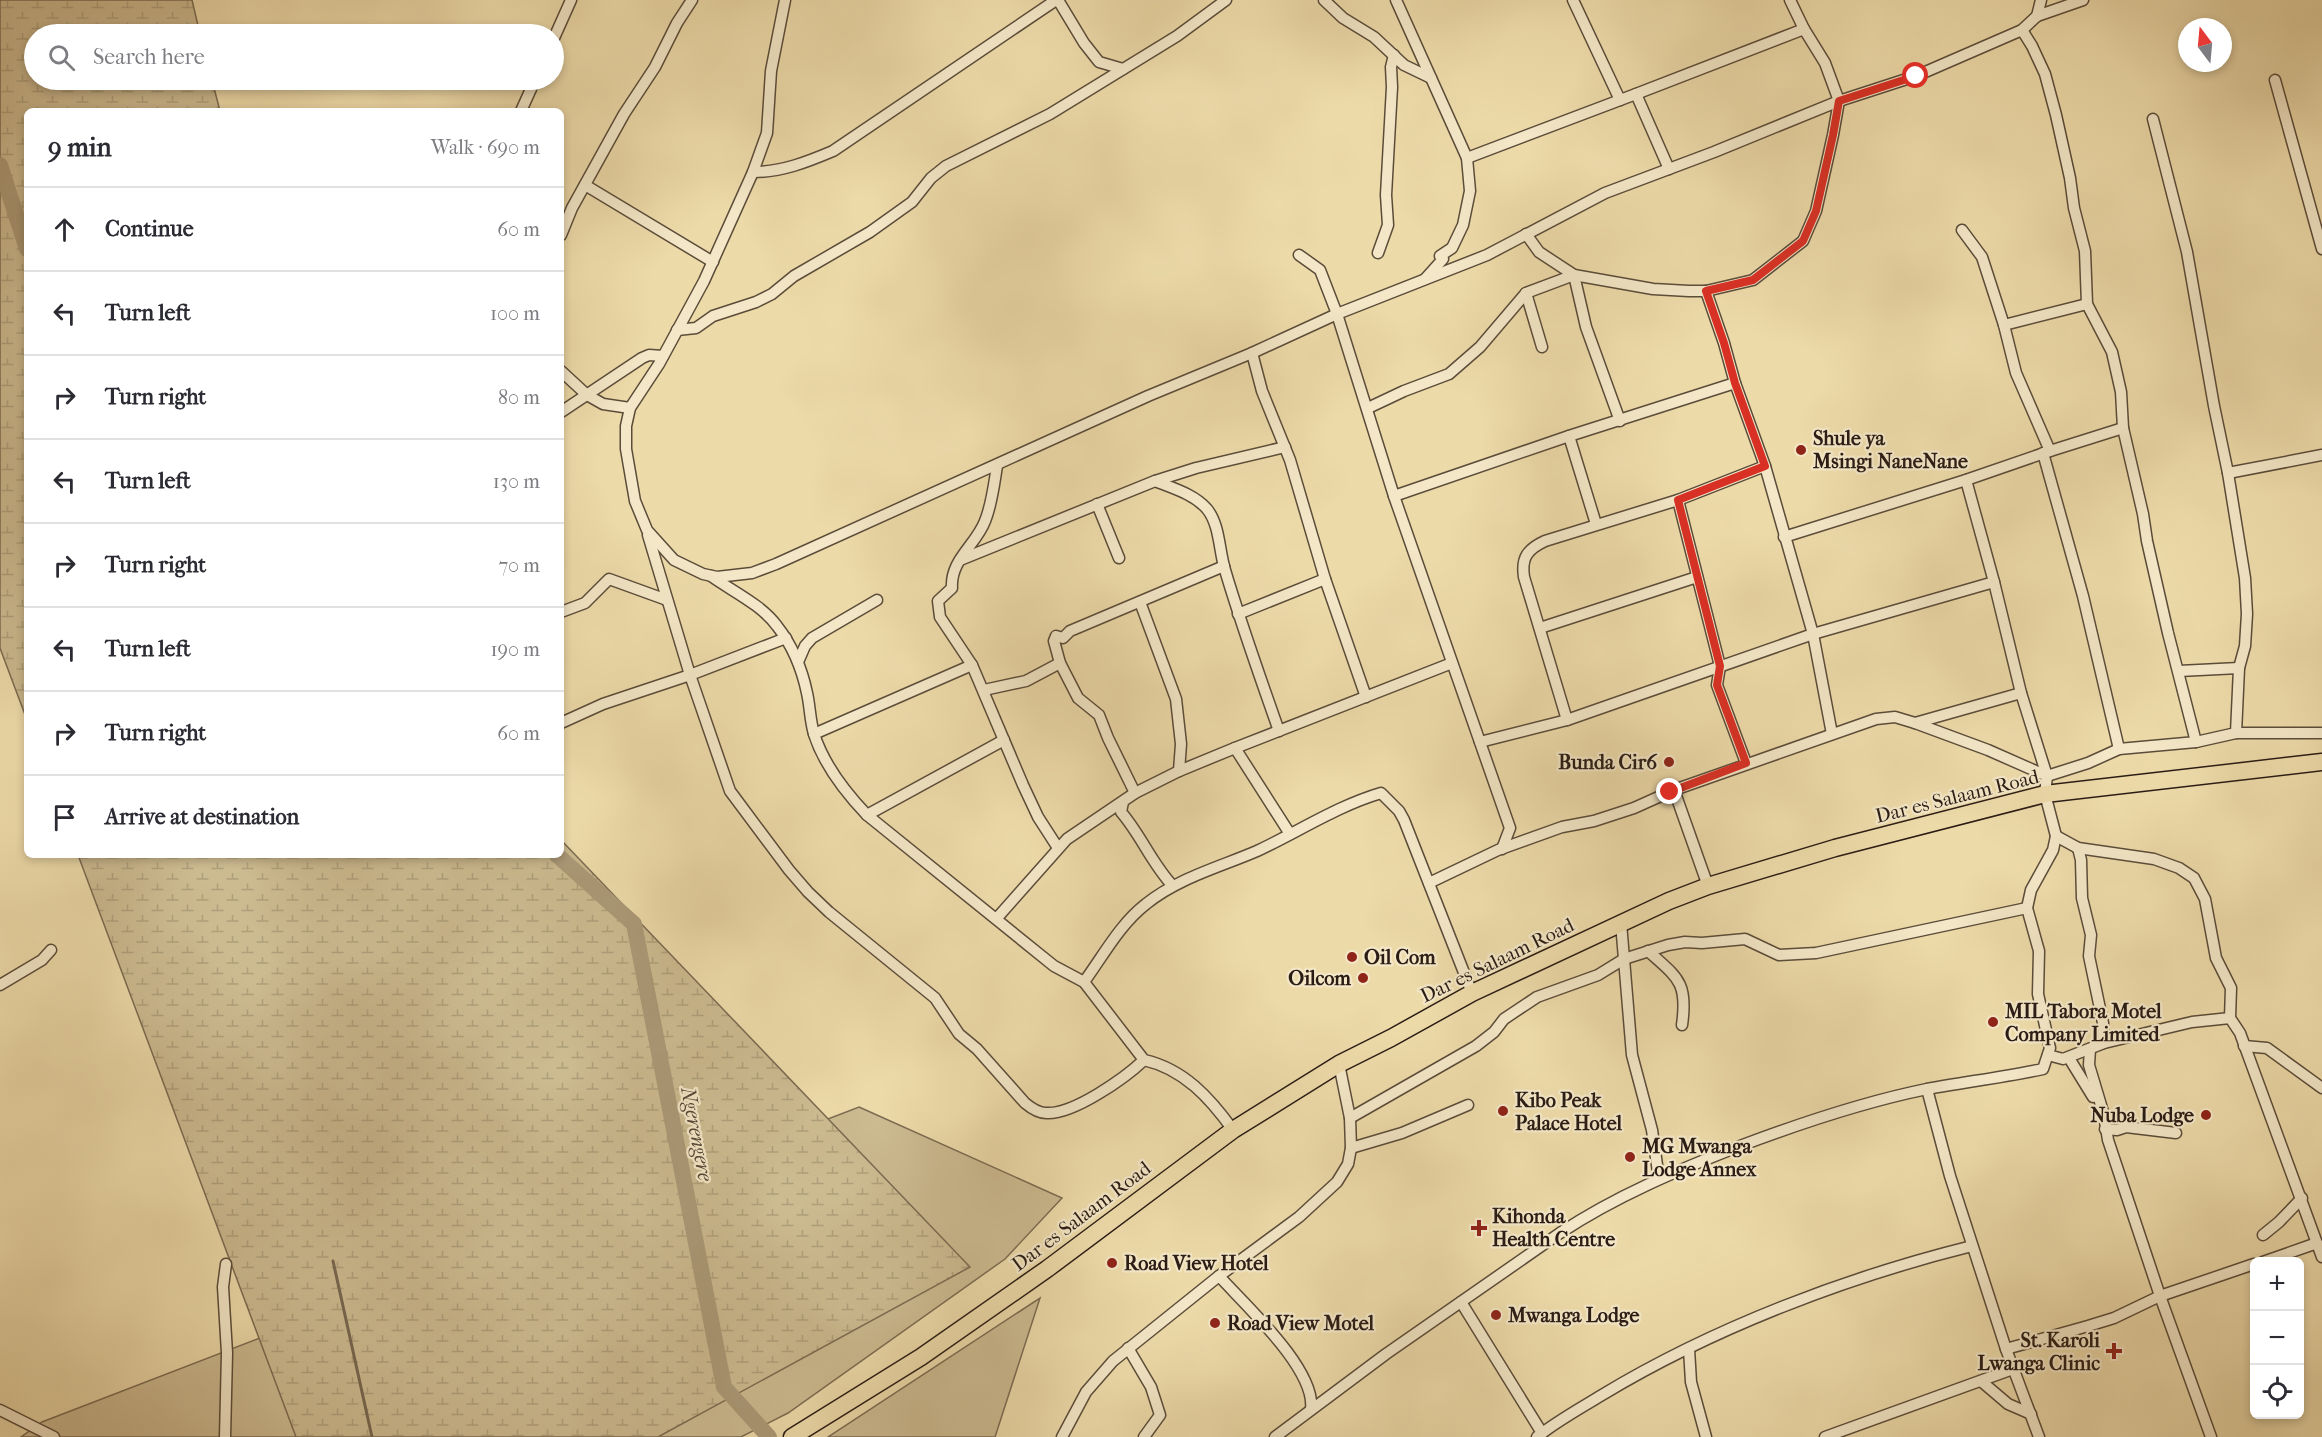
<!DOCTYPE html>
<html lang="en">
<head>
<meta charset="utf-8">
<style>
  :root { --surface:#fff; --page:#f7f7f7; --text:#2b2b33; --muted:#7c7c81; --line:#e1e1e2 }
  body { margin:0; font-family:"IM FELL French Canon",serif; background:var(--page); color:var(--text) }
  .controls { position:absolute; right:18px; bottom:18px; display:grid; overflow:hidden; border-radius:9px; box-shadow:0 3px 9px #0003 }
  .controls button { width:54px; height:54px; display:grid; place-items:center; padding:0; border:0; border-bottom:2px solid var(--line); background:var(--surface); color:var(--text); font:30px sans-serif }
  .compass { position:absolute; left:2178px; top:18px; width:54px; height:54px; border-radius:50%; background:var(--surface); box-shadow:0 3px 9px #0003; rotate:344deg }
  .stop { position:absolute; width:18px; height:18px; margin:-14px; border:4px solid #d93025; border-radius:50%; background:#fff }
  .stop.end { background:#d93025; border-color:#fff; box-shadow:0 2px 6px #0008 }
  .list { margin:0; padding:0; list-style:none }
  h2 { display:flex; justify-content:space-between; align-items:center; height:78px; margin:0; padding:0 24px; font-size:26px }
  h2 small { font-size:20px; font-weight:400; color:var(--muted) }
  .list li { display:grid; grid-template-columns:39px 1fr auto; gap:18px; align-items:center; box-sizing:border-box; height:84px; padding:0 24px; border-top:2px solid var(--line) }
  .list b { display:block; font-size:22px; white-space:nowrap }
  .list em { font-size:20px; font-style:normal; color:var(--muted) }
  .icon { flex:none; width:33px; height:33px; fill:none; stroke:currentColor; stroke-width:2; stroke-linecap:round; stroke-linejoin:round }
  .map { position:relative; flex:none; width:2322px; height:1437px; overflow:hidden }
  .search { position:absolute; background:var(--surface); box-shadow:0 3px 9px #0003; left:24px; top:24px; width:540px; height:66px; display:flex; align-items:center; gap:15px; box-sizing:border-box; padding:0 21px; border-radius:33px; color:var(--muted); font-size:22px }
  .panel { position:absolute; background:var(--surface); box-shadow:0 3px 9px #0003; left:24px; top:108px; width:540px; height:750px; border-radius:9px }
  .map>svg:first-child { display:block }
  .grass { fill:#ccba90; stroke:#7b6b52; stroke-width:1.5 }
  .wetland { fill:url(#wetland-marsh); stroke:#7b6b52; stroke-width:1.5 }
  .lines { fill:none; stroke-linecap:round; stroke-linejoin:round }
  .stream { stroke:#776750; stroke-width:3 }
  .river { stroke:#ab9977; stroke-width:16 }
  .minor-casing { stroke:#5b4c3a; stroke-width:13 }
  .highway-casing { stroke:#2a1c15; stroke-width:19 }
  .minor { stroke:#f3e7c7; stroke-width:10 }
  .highway { stroke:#eddaa9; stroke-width:16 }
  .route { stroke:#d93025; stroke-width:8 }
  .poi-dot { fill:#8f2418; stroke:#f3e7c7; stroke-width:2 }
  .labels { text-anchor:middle; stroke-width:4.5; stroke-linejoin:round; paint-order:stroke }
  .poi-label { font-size:20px; font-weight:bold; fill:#2a1c15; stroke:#f3e7c7; text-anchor:start }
  .street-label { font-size:20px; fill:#2a1c15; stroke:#f3e7c7 }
  .water-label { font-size:21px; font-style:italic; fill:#574837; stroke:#f3e7c7 }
</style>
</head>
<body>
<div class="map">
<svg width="2322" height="1437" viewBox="0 0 2322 1437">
  <defs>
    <pattern id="wetland-marsh" width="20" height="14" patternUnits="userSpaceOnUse" patternTransform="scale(1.5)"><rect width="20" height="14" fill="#ccba90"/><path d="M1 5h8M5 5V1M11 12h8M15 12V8" fill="none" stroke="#af9f7b"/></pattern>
  </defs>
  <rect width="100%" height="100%" fill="#eddaa9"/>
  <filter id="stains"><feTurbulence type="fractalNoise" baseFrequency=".00333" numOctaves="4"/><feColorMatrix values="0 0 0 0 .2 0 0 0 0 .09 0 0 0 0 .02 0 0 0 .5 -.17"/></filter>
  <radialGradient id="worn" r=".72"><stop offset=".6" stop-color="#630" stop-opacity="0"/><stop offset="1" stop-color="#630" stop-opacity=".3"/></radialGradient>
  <g class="grass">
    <path d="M 859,1107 L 1062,1198 L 1005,1259 L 788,1413 L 741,1437 L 21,1437 L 42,1422 Z"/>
    <path d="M 1040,1298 L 995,1437 L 828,1437 Z"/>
  </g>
  <g class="wetland">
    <path d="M 0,0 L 192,0 L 200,34 L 34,34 L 34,80 L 212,80 L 220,111 L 27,111 L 27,720 L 0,648 Z"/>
    <path d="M 561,840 L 970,1267 L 658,1437 L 296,1437 L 78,855 L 561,855 Z"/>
  </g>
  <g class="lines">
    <path class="stream" d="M 333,1261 L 372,1437"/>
    <g class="river">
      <path d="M 0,165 L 27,249"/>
      <path d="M 557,855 L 634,924 L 724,1387 L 769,1437"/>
    </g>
    <g class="minor-casing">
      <g id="minor">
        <path d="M 785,0 L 771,71 L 767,133 L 753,172 L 704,281 L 659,364 L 630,408 L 626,426 L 626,449 L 635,501 L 647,530 L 674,560 L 703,574 L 717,577 L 752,573 L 776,564 L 1148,396 L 1252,353 L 1337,314 L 1487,255 L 1605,193 L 1714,152 L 1839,101 L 1916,76 L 2022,30 L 2037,16 L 2041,0"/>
        <path d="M 1058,0 L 1084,43 L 1099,62 L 1123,69"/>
        <path d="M 1324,0 L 1343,18 L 1374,37 L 1404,65 L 1431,78"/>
        <path d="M 1396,0 L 1467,158 L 1470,191 L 1463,225 L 1452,248 L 1440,256 L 1443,259 L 1425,279"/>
        <path d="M 1573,0 L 1620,100"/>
        <path d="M 2037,16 L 2083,0"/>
        <path d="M 554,38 L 571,0"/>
        <path d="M 2275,80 L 2322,249"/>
        <path d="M 1636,94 L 1804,29"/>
        <path d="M 521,111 L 535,80"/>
        <path d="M 2153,119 L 2187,252 L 2214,406 L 2228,473 L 2245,578 L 2247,614 L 2245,646 L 2239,668 L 2236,733 L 2196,742"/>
        <path d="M 1467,158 L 1636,94 L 1669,169"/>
        <path d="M 753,172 C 782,172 807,162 833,151 L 1056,0"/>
        <path d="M 585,185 L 713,262"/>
        <path d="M 1962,230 L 1982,257 L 2004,325 L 2016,373 L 2050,451"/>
        <path d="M 1526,234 L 1539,252 L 1574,275 L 1653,289 L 1689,291 L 1706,291 L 1753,280 L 1803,241 L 1816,211 L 1833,135 L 1839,101 L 1825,63 L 1804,29 L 1790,0"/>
        <path d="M 561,235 L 572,208 L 624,114 L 655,67 L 677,23 L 692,0"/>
        <path d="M 1378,253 L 1388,225 L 1386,195 L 1392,87 L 1391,67 L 1394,55"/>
        <path d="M 1299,255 L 1320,270 L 1337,314 L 1394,496 L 1510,828 L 1502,849"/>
        <path d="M 1706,291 L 1724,343 L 1735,383"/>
        <path d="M 2004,325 L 2087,304"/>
        <path d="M 677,330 L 696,328 L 713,316 L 756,302 L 772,294 L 794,276 L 870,232 L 912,202 L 931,178 L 946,166 L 1050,114 L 1177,36 L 1226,0"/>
        <path d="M 1542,347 L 1526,293 L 1574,275 L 1586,327 L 1620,421"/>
        <path d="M 1252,353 L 1262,391 L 1290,460 L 1325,579 L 1366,697"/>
        <path d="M 561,371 L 587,395 L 603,404 L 630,408"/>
        <path d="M 1368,408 L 1404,391 L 1449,374 L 1480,347 L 1526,293"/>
        <path d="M 561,412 L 642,358 L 649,355 L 663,356"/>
        <path d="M 1569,436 L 1596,524"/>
        <path d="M 2043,453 L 2083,596 L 2119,749"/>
        <path d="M 997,466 C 994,484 992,504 985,521 C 976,545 950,560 952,588 L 938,601 L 940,617 L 972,665 L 1023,785 L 1038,817 L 1058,848"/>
        <path d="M 2228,473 L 2322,455"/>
        <path d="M 1155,481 C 1172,488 1194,494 1207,509 C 1220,525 1219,551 1225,570 C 1241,624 1260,677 1279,731"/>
        <path d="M 1394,496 L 1569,436 L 1735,383 L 1765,466 L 1813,634 L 1832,734"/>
        <path d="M 1678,500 L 1720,666 L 1717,685 L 1746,763"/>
        <path d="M 1097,504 L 1119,558"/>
        <path d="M 648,535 L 690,675 L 730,791 L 789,870 L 808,892 L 829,912 L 935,998 L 959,1034 L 977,1049 L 1025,1103 C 1031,1108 1038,1113 1046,1113 C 1073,1115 1125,1078 1144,1060"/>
        <path d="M 1784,537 L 1966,480 L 2050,451 L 2123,428"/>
        <path d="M 960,560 L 1155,481 L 1196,468 L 1285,447"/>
        <path d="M 711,576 C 732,591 762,605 777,626 C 792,645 802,669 807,693 C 810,706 810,721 814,734 C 824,765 845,792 867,815 L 1054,966 L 1084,982 L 1144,1060 C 1184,1069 1210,1098 1233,1130"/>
        <path d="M 1140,602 L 1176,699 L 1181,744 L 1179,771"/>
        <path d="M 561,612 L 585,603 L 609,579 L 667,600"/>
        <path d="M 1238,614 L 1325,579"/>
        <path d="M 1540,628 L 1697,577"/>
        <path d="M 798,662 L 805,646 L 812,638 L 877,600"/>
        <path d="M 2179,671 L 2239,668"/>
        <path d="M 984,690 L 1026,681 L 1060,663"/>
        <path d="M 1567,720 L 1524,577 C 1521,557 1528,549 1545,541 L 1678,500 L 1765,466"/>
        <path d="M 561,723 L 603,704 L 690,675 L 786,638"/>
        <path d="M 1915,723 L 2021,693"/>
        <path d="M 2236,733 L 2322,733"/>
        <path d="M 814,734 L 972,665"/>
        <path d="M 1480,742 L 1567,720 L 1813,634 L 1994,582"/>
        <path d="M 1235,748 L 1290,834"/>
        <path d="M 1674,790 L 1708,886"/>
        <path d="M 1135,793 L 1108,738 L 1099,715 L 1078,698 L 1060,663 L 1054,641 L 1056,636 L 1063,638 L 1070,631 L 1224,566"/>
        <path d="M 1123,802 L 1121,812 C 1141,835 1152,864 1173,886"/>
        <path d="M 867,815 L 1004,740"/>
        <path d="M 2056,836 L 2078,848 L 2154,859 L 2179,868 L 2194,878 L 2205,899 L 2216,958 L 2231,988 L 2230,1018 L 2240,1033 L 2322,1257"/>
        <path d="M 2078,848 L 2081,860 L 2082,898 L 2091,935 L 2089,956 L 2103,1023 L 2104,1043"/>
        <path d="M 1429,883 L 1498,850 L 1562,827 L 1594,821 L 1634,808 L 1674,790 L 1876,719 L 1895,717 L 1915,723 L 1988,750 L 2047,776 L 2088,763 L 2119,749 L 2196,742 L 2168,633 L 2147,541 L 2143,514 L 2123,428 L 2121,392 L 2112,352 L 2087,304 L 2085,251 L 2074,208 L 2070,178 L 2056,115 L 2045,74 L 2032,46 L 2022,30"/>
        <path d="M 997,918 L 1067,839 L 1135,793 L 1179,771 L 1235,748 L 1452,663"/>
        <path d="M 1621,923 L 1632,1055 L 1652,1130 L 1659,1179"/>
        <path d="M 1648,951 C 1678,978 1688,982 1682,1025"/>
        <path d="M 1084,982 C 1103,956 1120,924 1146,904 C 1178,878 1220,867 1257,851 C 1298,832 1337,806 1381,793 L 1399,811 L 1404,820 L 1472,993"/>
        <path d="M 0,985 L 42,960 L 51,950"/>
        <path d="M 2244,1046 L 2267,1048 L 2322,1088"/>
        <path d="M 2090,1049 L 2089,1065 L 2104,1115 L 2108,1140 L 2160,1296 L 2211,1437"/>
        <path d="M 2048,1055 L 2063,1059 L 2104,1043 L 2192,1022 L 2230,1018"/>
        <path d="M 2069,1058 L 2093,1097"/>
        <path d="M 1927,1089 L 1950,1176 L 2006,1349 L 2039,1437"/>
        <path d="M 1350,1118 L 1476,1046 L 1494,1032 L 1504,1019 L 1537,997 L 1598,975 L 1624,959 L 1668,945 L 1685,942 L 1702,943 L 1745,939 L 1779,955 L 1816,953 L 2027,908"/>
        <path d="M 2105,1129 L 2117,1130 L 2126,1127 L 2176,1133"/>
        <path d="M 1351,1148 L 1402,1133 L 1468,1105"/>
        <path d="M 2263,1235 L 2279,1222 L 2302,1198"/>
        <path d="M 2263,1262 L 2317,1243"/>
        <path d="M 1219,1276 C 1245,1305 1316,1369 1311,1409"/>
        <path d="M 1461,1302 L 1542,1433"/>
        <path d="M 1128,1348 L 1151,1387 L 1160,1415 L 1144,1437"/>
        <path d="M 1689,1349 L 1691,1382 L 1706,1437"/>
        <path d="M 2006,1349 L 2088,1326 L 2114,1318 L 2160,1296 L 2254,1264"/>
        <path d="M 1981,1381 L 2008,1404 L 2031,1414"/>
        <path d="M 0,1410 L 54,1437"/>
        <path d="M 225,1437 L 227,1353 L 223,1287 L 226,1264"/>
        <path d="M 1062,1437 L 1086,1392 L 1113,1361 L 1219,1276 L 1299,1217 L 1337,1182 L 1348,1164 L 1351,1148 L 1350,1118 L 1339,1064"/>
        <path d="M 1275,1437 L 1386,1354 L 1560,1233 C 1616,1196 1678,1170 1740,1146 C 1801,1123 1863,1102 1927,1089 C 1965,1082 2005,1077 2043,1069 L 2050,1048 L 2038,994 L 2039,951 L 2027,908 L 2031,890 L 2053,850 L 2056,836 L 2045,794 L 2047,776 L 2021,693 L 1994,582 L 1966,480"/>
        <path d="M 1537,1437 C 1557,1421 1581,1408 1602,1395 C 1713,1328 1847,1277 1972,1246"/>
        <path d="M 1825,1437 L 2013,1369"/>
      </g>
    </g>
    <g class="highway-casing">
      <path id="highway" d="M 792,1437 L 921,1357 L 1047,1269 L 1233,1130 L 1339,1064 L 1391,1038 L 1472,993 L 1669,901 L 1708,886 L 1835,848 L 2045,794 L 2322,762"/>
    </g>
    <use href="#minor" class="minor"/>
    <use href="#highway" class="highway"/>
  </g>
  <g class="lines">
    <path class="route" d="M 1670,792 L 1746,763 L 1717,685 L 1720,666 L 1678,500 L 1765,466 L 1735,383 L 1724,343 L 1706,291 L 1753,280 L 1803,241 L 1816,211 L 1833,135 L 1839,101 L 1916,76"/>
  </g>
  <g class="poi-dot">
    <circle cx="1801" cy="450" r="6"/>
    <circle cx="1669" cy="762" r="6"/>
    <circle cx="1352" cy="957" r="6"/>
    <circle cx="1363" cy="978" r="6"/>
    <circle cx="1993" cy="1022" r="6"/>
    <circle cx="1503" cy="1111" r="6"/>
    <circle cx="2206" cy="1115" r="6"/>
    <circle cx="1630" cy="1157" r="6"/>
    <path d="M1476 1219h6v6h6v6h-6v6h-6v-6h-6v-6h6z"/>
    <circle cx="1112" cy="1263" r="6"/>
    <circle cx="1496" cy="1315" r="6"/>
    <circle cx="1215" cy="1323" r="6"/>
    <path d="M2111 1342h6v6h6v6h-6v6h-6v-6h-6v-6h6z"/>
  </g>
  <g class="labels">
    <g class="poi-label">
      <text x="1813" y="445">Shule ya<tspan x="1813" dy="23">Msingi NaneNane</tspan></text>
      <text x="1657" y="769" text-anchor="end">Bunda Cir6</text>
      <text x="1364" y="964">Oil Com</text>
      <text x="1351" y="985" text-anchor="end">Oilcom</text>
      <text x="2005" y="1018">MIL Tabora Motel<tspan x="2005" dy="23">Company Limited</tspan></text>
      <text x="1515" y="1107">Kibo Peak<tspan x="1515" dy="23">Palace Hotel</tspan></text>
      <text x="2194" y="1122" text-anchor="end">Nuba Lodge</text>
      <text x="1642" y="1153">MG Mwanga<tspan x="1642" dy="23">Lodge Annex</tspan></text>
      <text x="1492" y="1223">Kihonda<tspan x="1492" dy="23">Health Centre</tspan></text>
      <text x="1124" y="1270">Road View Hotel</text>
      <text x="1508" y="1322">Mwanga Lodge</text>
      <text x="1227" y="1330">Road View Motel</text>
      <text x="2100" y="1347" text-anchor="end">St. Karoli<tspan x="2100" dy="23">Lwanga Clinic</tspan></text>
    </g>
    <g class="street-label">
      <text transform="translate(1957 796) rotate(-14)" y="7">Dar es Salaam Road</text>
      <text transform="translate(1497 960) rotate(-26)" y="7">Dar es Salaam Road</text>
      <text transform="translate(1081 1216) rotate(-37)" y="7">Dar es Salaam Road</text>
    </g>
    <g class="water-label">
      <text transform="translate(697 1134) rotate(79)" y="7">Ngerengere</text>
    </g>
  </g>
  <rect width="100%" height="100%" filter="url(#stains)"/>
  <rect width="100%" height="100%" fill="url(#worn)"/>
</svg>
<div class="controls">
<button>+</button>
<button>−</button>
<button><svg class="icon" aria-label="locate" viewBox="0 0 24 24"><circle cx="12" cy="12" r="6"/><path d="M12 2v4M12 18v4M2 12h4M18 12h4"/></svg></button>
</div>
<svg class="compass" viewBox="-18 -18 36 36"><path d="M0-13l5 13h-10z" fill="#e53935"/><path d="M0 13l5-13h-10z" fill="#7c7c81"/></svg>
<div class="stop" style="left:1916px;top:76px"></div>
<div class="stop end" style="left:1670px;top:792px"></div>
<div class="search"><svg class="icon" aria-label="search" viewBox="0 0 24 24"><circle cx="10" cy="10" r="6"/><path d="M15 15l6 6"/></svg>Search here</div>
<section class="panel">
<h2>9 min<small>Walk · 690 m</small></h2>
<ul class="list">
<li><svg class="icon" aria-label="ahead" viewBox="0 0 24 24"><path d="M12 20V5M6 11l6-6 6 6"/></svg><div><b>Continue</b></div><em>60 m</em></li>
<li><svg class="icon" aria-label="left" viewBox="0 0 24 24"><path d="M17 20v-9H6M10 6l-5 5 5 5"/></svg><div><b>Turn left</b></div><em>100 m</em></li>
<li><svg class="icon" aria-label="right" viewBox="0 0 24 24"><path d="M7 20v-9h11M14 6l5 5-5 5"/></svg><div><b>Turn right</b></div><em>80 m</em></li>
<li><svg class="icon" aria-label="left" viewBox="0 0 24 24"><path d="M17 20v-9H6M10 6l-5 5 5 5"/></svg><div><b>Turn left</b></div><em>130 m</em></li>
<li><svg class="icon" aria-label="right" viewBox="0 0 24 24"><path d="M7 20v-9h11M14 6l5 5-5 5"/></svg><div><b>Turn right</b></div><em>70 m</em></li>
<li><svg class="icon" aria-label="left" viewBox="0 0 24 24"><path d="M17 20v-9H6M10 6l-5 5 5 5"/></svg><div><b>Turn left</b></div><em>190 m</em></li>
<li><svg class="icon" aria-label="right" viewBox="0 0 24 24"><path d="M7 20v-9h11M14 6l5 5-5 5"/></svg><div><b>Turn right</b></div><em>60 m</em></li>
<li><svg class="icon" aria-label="arrive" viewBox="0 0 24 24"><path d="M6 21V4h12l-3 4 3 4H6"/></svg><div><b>Arrive at destination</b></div></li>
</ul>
</section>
</div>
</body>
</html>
